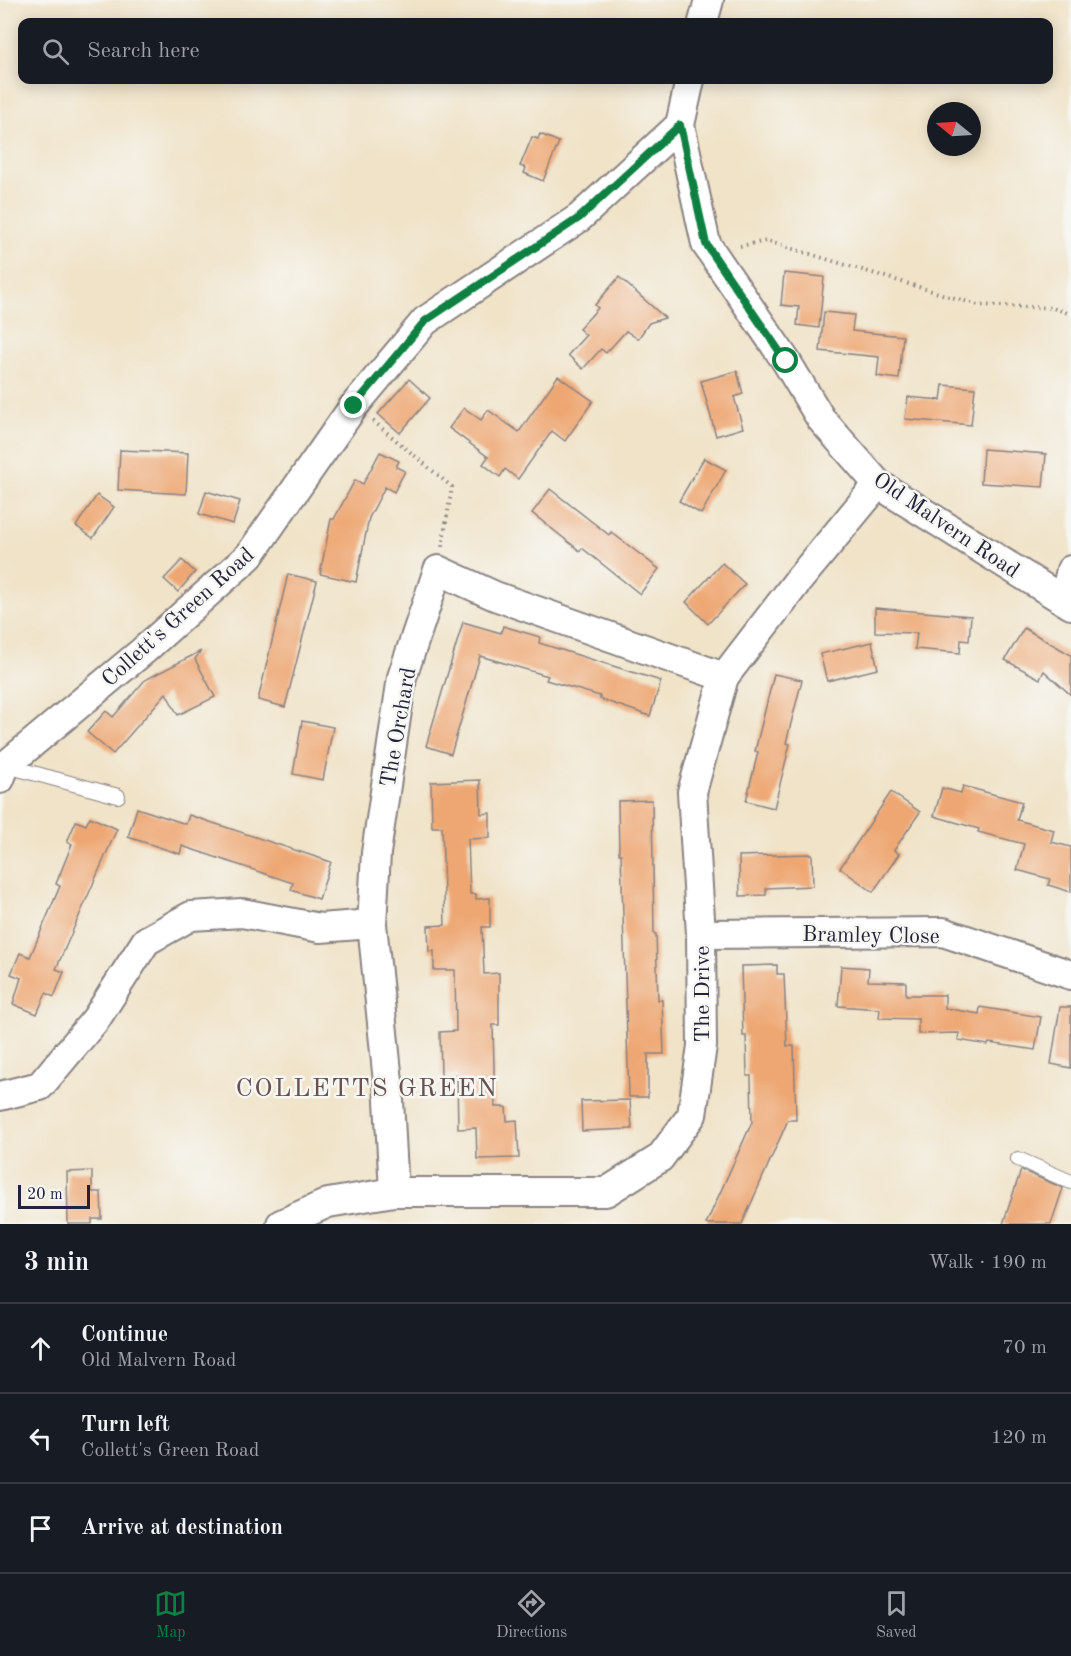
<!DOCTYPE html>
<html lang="en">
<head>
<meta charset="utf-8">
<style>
  :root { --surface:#171b24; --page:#20242c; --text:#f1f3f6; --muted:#9ea1a6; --line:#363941; --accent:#0b8043 }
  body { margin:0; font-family:"Old Standard TT",serif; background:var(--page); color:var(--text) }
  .compass { position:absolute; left:927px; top:102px; width:54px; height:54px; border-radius:50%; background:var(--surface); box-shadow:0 3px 15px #0003; rotate:288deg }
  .scale { position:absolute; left:18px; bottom:15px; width:72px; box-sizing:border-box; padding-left:6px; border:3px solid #22223b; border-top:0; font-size:16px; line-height:21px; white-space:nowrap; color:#22223b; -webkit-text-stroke:4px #f6f6f2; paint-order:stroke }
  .stop { position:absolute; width:18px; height:18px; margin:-14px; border:4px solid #0b8043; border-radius:50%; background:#fff }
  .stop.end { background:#0b8043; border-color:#fff; box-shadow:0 2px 6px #0008 }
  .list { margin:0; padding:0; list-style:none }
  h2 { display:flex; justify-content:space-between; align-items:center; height:78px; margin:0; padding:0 24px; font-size:26px }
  h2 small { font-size:20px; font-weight:400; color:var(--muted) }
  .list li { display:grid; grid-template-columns:39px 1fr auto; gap:18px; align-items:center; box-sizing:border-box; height:90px; padding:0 24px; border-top:2px solid var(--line) }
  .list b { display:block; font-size:22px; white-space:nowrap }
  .list p { margin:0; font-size:20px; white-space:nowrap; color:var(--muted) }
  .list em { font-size:20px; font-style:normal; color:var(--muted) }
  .icon { flex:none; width:33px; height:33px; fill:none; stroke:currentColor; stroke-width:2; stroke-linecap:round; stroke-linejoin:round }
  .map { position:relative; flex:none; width:1071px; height:1224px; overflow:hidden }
  .search { position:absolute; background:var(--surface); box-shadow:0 3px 15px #0003; left:18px; right:18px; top:18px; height:66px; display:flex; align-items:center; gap:15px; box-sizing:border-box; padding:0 21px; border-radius:12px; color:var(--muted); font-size:22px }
  .sheet { height:348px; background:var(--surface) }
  nav { display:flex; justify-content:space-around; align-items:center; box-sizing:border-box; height:84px; border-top:2px solid var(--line); background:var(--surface); font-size:16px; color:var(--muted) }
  nav a { display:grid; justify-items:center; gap:3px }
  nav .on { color:var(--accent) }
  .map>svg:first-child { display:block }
  .building { fill:#eea773 }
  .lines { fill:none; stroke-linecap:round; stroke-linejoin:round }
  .lane-casing { stroke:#898282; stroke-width:16 }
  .street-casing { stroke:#898282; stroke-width:32 }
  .path { stroke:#898282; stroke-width:4; stroke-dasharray:1.5 4.5; stroke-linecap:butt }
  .lane { stroke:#fff; stroke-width:14 }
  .street { stroke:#fff; stroke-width:28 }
  .route { stroke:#0b8043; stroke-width:8 }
  .labels { text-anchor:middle; stroke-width:5; stroke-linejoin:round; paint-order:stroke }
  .street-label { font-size:22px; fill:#22223b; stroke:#f6f6f2 }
  .quarter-label { font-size:26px; letter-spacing:1.5px; fill:#69514f; stroke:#f6f6f2 }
</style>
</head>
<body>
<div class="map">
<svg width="1071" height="1224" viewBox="0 0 1071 1224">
  <rect width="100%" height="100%" fill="#f6f6f2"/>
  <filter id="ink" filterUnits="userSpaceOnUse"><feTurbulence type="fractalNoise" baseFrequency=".0167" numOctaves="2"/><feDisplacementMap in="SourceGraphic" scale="12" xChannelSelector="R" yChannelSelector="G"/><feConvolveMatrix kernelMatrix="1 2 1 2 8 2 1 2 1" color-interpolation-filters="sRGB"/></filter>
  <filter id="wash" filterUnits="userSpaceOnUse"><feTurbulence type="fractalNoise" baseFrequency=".008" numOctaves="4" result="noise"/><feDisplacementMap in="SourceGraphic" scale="24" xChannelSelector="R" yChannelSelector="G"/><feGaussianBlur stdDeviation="1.35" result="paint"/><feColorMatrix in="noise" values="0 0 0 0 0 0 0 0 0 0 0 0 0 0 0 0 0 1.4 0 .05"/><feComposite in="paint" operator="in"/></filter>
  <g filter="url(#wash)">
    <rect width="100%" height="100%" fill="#f0e3c8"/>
    <g id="blocks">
      <g class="building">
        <path d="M 540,134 L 559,142 L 543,181 L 524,173 L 526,168 L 520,166 L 532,137 L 538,139 Z"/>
        <path d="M 784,273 L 824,277 L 819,328 L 797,325 L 799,307 L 781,305 Z"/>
        <path d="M 619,277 L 665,318 L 649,323 L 638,339 L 626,331 L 606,353 L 601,349 L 583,369 L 568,355 L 586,335 L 579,329 L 598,308 L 595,305 Z"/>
        <path d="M 824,312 L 854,315 L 852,331 L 903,336 L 899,379 L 877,376 L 879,357 L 820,351 Z"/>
        <path d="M 737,371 L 743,394 L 734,397 L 743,428 L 716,436 L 701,381 Z"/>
        <path d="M 558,376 L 593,401 L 565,441 L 552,431 L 518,479 L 505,469 L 500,477 L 483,464 L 488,457 L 449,428 L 464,408 L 481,420 L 488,410 L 519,432 Z"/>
        <path d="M 409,379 L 430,398 L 400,433 L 378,414 Z"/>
        <path d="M 943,385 L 975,388 L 971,425 L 905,419 L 908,397 L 941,400 Z"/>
        <path d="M 983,449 L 1046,454 L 1043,487 L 981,483 Z"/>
        <path d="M 120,450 L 188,453 L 186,494 L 118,490 Z"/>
        <path d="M 380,452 L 399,461 L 396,467 L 405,471 L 394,492 L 385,487 L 369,518 L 356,582 L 320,574 L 331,519 L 334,519 L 355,480 L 363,484 Z"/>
        <path d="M 704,458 L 726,470 L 701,514 L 679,501 Z"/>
        <path d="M 550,489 L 609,535 L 611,532 L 659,569 L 640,594 L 582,548 L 580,551 L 532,513 Z"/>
        <path d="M 206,491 L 240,501 L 233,524 L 199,514 Z"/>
        <path d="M 97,495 L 114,507 L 93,538 L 76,526 Z"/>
        <path d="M 182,560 L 195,572 L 178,592 L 164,579 Z"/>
        <path d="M 722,563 L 745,584 L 708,624 L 686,602 Z"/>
        <path d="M 288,574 L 317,581 L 285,707 L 258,700 Z"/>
        <path d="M 875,608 L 971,616 L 969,641 L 961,640 L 960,653 L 915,649 L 917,633 L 875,632 Z"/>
        <path d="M 463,622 L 501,633 L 503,626 L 540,637 L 539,643 L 661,681 L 650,716 L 600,699 L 600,696 L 546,680 L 548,676 L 480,656 L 451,754 L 426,746 Z"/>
        <path d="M 1024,628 L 1071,655 L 1071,695 L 1044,671 L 1040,679 L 1005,660 Z"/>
        <path d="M 872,642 L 878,669 L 827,681 L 820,654 Z"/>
        <path d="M 201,651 L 195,659 L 215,697 L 178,715 L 166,693 L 113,754 L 87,732 L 106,711 L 113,717 L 145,680 Z"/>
        <path d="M 774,674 L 802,680 L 786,743 L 790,744 L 774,808 L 746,801 L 758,752 L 755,751 Z"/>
        <path d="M 302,721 L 333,727 L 323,780 L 293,774 Z"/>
        <path d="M 480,780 L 481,814 L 490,813 L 490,838 L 468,839 L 470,894 L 476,894 L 476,899 L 490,898 L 490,927 L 482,927 L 484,974 L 499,973 L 499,1025 L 493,1025 L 495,1107 L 506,1107 L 507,1121 L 517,1120 L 519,1158 L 477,1159 L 476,1128 L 458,1129 L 457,1075 L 441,1076 L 440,1032 L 456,1031 L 455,970 L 434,970 L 434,951 L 429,952 L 428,926 L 445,925 L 442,827 L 432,827 L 431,782 Z"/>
        <path d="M 963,786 L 1022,802 L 1017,820 L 1054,830 L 1051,842 L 1071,847 L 1071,892 L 1048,885 L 1050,879 L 1017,870 L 1024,844 L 978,832 L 979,829 L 934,816 L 942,788 L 961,793 Z"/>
        <path d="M 891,792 L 920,812 L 894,850 L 899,854 L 873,892 L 840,868 Z"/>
        <path d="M 652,800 L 654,934 L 656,934 L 658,1000 L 662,1000 L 664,1054 L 648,1054 L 648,1097 L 629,1097 L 621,854 L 619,854 L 618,801 Z"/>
        <path d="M 137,808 L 186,824 L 189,815 L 331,862 L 319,899 L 291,890 L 293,883 L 182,846 L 180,854 L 128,837 Z"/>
        <path d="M 90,817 L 117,829 L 56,969 L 64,972 L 54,997 L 46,993 L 37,1014 L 13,1004 L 21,978 L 11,974 L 20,953 L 30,957 L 60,886 L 56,884 L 72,844 L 67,842 L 76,821 L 86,825 Z"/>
        <path d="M 812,854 L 813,886 L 766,888 L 766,895 L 740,896 L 739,856 Z"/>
        <path d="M 777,965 L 777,974 L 784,974 L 787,1046 L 794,1046 L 796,1120 L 788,1120 L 742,1224 L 706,1224 L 752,1122 L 751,1076 L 747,1076 L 746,1036 L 743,1036 L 741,966 Z"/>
        <path d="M 841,966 L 869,968 L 868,981 L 906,982 L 906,995 L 945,995 L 945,1008 L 979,1014 L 980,1007 L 1041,1017 L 1035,1050 L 989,1043 L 988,1045 L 958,1040 L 959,1033 L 918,1034 L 918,1019 L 879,1018 L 880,1009 L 838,1006 Z"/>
        <path d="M 1060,1007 L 1071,1007 L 1071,1068 L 1051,1064 Z"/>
        <path d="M 630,1100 L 632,1129 L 582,1131 L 581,1101 Z"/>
        <path d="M 1021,1170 L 1063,1188 L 1051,1224 L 1003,1224 Z"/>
        <path d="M 92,1171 L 92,1192 L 101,1192 L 102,1219 L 92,1219 L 92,1224 L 68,1224 L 67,1172 Z"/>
      </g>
    </g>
  </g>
  <g filter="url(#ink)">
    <use href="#blocks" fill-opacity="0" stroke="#898282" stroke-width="1.5"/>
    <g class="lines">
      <g class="lane-casing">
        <g id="lane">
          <path d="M 7,766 L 118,796"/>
          <path d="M 1018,1159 L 1071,1182"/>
        </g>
      </g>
      <g class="street-casing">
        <g id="street">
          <path d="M 703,22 L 709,0"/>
          <path d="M 690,80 L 680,125 L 706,244 L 786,361 L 821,419 L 878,484 L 1071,605"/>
          <path d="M 1064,600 L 1071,570"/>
          <path d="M 0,779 L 5,766 L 143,651 L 249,556 L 354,406 L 425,321 L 579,218 L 680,125"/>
          <path d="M 701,934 L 943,932 L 1071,975"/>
          <path d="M 0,1096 L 40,1086 L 96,1019 L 146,941 L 191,916 L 242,913 L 320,928 L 372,924"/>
          <path d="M 394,1192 L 388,1082 L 372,924 L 376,853 L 402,677 L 438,570 L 495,596 L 724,677"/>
          <path d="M 281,1224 L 328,1203 L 394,1192 L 606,1192 L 660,1158 L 692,1115 L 702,1046 L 701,934 L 692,792 L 724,677 L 797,582 L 878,484"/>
        </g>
      </g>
      <g class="path">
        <path d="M 740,246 L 767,241 L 978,305 L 1053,308 L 1071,314"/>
        <path d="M 373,421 L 452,487 L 442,547"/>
      </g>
      <use href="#lane" class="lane"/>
      <use href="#street" class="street"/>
    </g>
  </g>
  <g class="lines" filter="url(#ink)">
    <path class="route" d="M 354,406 L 425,321 L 579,218 L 680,125 L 706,244 L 786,361"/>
  </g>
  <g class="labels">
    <g class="street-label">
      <text transform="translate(947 524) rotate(34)" y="8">Old Malvern Road</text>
      <text transform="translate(177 616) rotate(-42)" y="8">Collett's Green Road</text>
      <text transform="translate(397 727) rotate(-80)" y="8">The Orchard</text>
      <text transform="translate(871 934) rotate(1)" y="8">Bramley Close</text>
      <text transform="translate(701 994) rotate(-90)" y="8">The Drive</text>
    </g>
    <g class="quarter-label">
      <text x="367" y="1096">COLLETTS GREEN</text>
    </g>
  </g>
</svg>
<svg class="compass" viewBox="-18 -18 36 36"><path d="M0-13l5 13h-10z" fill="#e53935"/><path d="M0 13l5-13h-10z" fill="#9ea1a6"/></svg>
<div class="scale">20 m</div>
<div class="stop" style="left:786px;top:361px"></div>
<div class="stop end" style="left:354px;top:406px"></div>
<div class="search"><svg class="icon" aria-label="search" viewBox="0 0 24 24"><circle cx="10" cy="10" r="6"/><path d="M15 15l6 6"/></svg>Search here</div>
</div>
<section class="sheet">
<h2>3 min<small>Walk · 190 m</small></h2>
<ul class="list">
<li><svg class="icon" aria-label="ahead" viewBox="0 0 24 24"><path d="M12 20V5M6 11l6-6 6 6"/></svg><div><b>Continue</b><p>Old Malvern Road</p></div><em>70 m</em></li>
<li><svg class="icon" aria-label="left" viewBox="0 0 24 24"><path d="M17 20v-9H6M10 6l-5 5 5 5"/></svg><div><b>Turn left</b><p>Collett's Green Road</p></div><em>120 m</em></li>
<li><svg class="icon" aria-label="arrive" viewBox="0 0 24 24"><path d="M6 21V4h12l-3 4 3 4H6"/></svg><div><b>Arrive at destination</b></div></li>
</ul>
</section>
<nav>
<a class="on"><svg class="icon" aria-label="map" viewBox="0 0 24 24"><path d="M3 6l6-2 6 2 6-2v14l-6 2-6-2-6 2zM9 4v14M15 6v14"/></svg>Map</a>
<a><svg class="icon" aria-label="directions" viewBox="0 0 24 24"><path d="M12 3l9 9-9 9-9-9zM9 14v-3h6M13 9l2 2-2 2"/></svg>Directions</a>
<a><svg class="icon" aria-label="saved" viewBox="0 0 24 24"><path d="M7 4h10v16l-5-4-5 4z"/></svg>Saved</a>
</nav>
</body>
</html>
